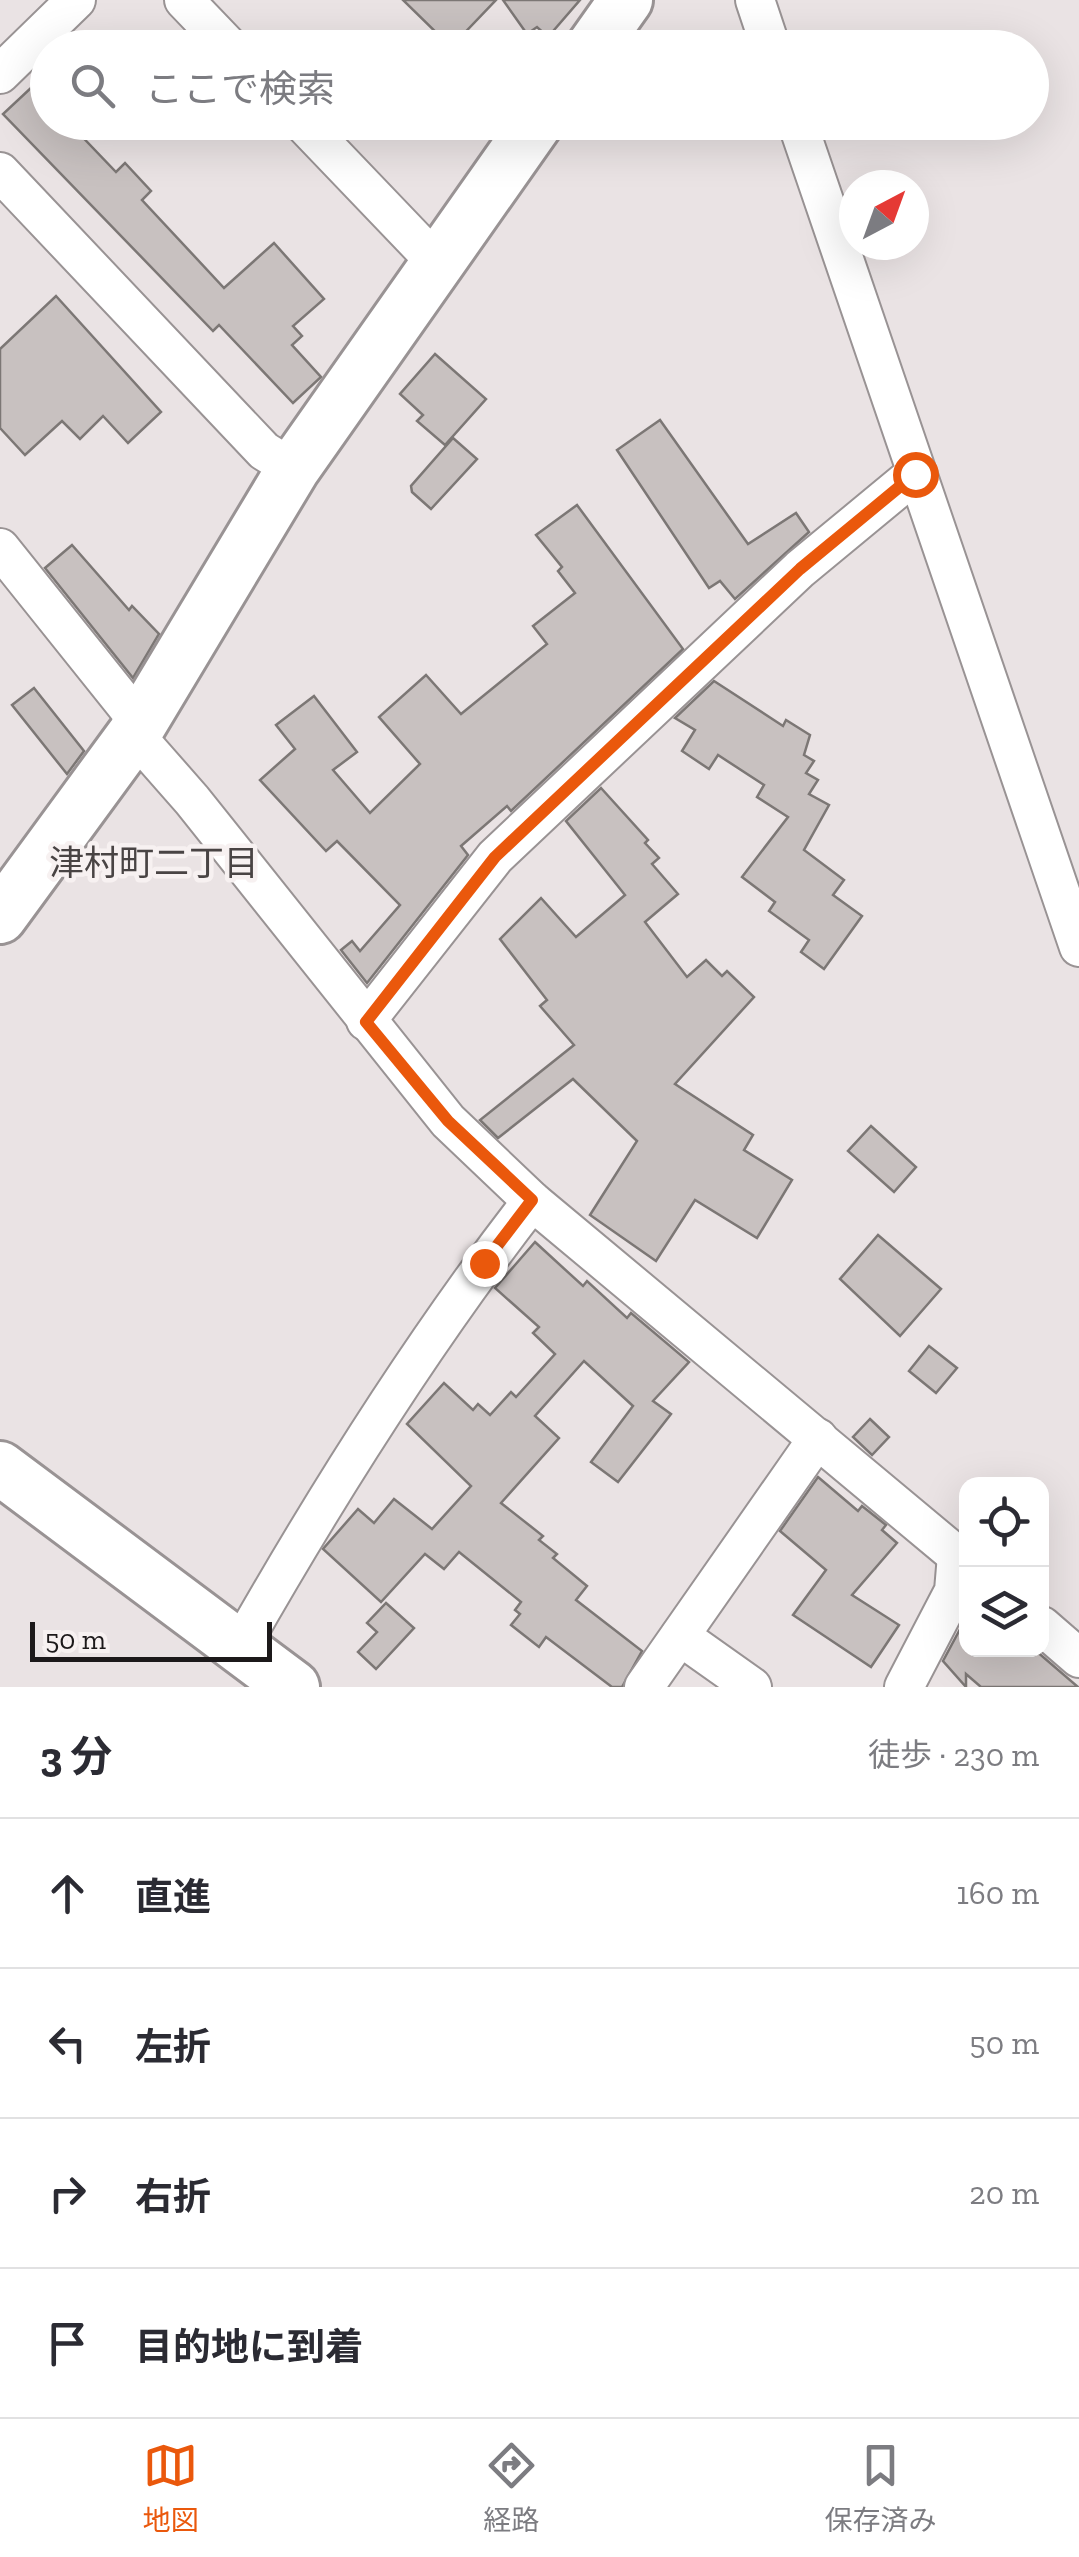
<!DOCTYPE html>
<html lang="ja">
<head>
<meta charset="utf-8">
<style>
  :root { --surface:#fff; --page:#f2f2f3; --text:#2b2b33; --muted:#7c7c81; --line:#e1e1e2; --accent:#ea580c }
  body { margin:0; font-family:"Zilla Slab","Noto Sans JP",serif; background:var(--page); color:var(--text) }
  .controls { position:absolute; right:30px; bottom:30px; display:grid; overflow:hidden; border-radius:20px; box-shadow:0 10px 40px #0002 }
  .controls button { width:90px; height:90px; display:grid; place-items:center; padding:0; border:0; border-bottom:2px solid var(--line); background:var(--surface); color:var(--text); font:50px sans-serif }
  .compass { position:absolute; left:839px; top:170px; width:90px; height:90px; border-radius:50%; background:var(--surface); box-shadow:0 10px 40px #0002; rotate:41deg }
  .scale { position:absolute; left:30px; bottom:25px; width:242px; box-sizing:border-box; padding-left:10px; border:5px solid #1c191a; border-top:0; font-size:28px; line-height:35px; white-space:nowrap; color:#1c191a; -webkit-text-stroke:8px #f7f1f1; paint-order:stroke }
  .stop { position:absolute; width:30px; height:30px; margin:-22px; border:8px solid #ea580c; border-radius:50%; background:#fff }
  .stop.end { background:#ea580c; border-color:#fff; box-shadow:0 2px 10px #0008 }
  .list { margin:0; padding:0; list-style:none }
  h2 { display:flex; justify-content:space-between; align-items:center; height:130px; margin:0; padding:0 40px; font-size:42px }
  h2 small { font-size:32px; font-weight:400; color:var(--muted) }
  .list li { display:grid; grid-template-columns:65px 1fr auto; gap:30px; align-items:center; box-sizing:border-box; height:150px; padding:0 40px; border-top:2px solid var(--line) }
  .list b { display:block; font-size:38px; white-space:nowrap }
  .list em { font-size:32px; font-style:normal; color:var(--muted) }
  .icon { flex:none; width:55px; height:55px; fill:none; stroke:currentColor; stroke-width:2; stroke-linecap:round; stroke-linejoin:round }
  .map { position:relative; flex:none; width:1079px; height:1687px; overflow:hidden }
  .search { position:absolute; background:var(--surface); box-shadow:0 10px 40px #0002; left:30px; right:30px; top:30px; height:110px; display:flex; align-items:center; gap:25px; box-sizing:border-box; padding:0 35px; border-radius:55px; color:var(--muted); font-size:38px }
  .sheet { height:730px; background:var(--surface) }
  nav { display:flex; justify-content:space-around; align-items:center; box-sizing:border-box; height:140px; border-top:2px solid var(--line); background:var(--surface); font-size:28px; color:var(--muted) }
  nav a { display:grid; justify-items:center; gap:5px }
  nav .on { color:var(--accent) }
  .map>svg:first-child { display:block }
  .building { fill:#c8c1c0; stroke:#7c7775; stroke-width:2.5 }
  .lines { fill:none; stroke-linecap:round; stroke-linejoin:round }
  .street-casing { stroke:#999394; stroke-width:42 }
  .secondary-casing { stroke:#999394; stroke-width:58 }
  .street { stroke:#fff; stroke-width:38 }
  .secondary { stroke:#fff; stroke-width:52 }
  .route { stroke:#ea580c; stroke-width:12 }
  .labels { text-anchor:middle; stroke-width:9; stroke-linejoin:round; paint-order:stroke }
  .neighbourhood-label { font-size:35px; fill:#494444; stroke:#f7f1f1 }
</style>
</head>
<body>
<div class="map">
<svg width="1079" height="1687" viewBox="0 0 1079 1687">
  <rect width="100%" height="100%" fill="#eae3e4"/>
  <g class="building">
    <path d="M 403,0 L 496,0 L 451,47 Z"/>
    <path d="M 503,0 L 580,0 L 548,37 L 537,27 L 527,34 Z"/>
    <path d="M 33,86 L 48,101 L 48,122 L 68,122 L 116,172 L 125,163 L 151,191 L 142,200 L 224,288 L 274,243 L 324,299 L 293,326 L 302,336 L 292,345 L 321,377 L 293,403 L 219,325 L 213,331 L 3,114 Z"/>
    <path d="M 56,296 L 161,412 L 128,443 L 103,416 L 80,439 L 62,421 L 25,455 L 0,428 L 0,349 Z"/>
    <path d="M 435,354 L 486,399 L 445,445 L 417,421 L 423,415 L 400,394 Z"/>
    <path d="M 660,420 L 748,544 L 796,513 L 809,532 L 735,599 L 720,581 L 709,588 L 617,450 Z"/>
    <path d="M 453,438 L 477,459 L 431,509 L 412,492 L 411,486 Z"/>
    <path d="M 577,505 L 683,649 L 511,811 L 507,806 L 461,846 L 468,855 L 367,983 L 341,950 L 352,941 L 360,951 L 400,905 L 337,841 L 326,851 L 260,780 L 295,749 L 276,725 L 314,696 L 357,752 L 333,770 L 370,813 L 420,764 L 379,717 L 426,675 L 461,714 L 547,644 L 533,626 L 575,593 L 558,571 L 562,567 L 536,535 Z"/>
    <path d="M 72,545 L 129,610 L 132,606 L 159,634 L 133,678 L 45,568 Z"/>
    <path d="M 714,681 L 783,726 L 786,720 L 810,735 L 804,755 L 814,761 L 806,773 L 818,780 L 809,794 L 829,805 L 804,850 L 844,880 L 833,895 L 862,916 L 824,969 L 801,952 L 809,940 L 769,911 L 775,902 L 742,877 L 788,817 L 757,797 L 764,785 L 718,755 L 709,769 L 682,751 L 695,730 L 675,718 Z"/>
    <path d="M 34,688 L 84,751 L 67,774 L 12,705 Z"/>
    <path d="M 601,788 L 648,840 L 645,843 L 659,858 L 652,864 L 678,894 L 645,922 L 687,977 L 706,960 L 722,976 L 727,971 L 754,997 L 675,1084 L 753,1135 L 744,1150 L 792,1180 L 757,1238 L 695,1200 L 656,1261 L 590,1215 L 637,1141 L 573,1079 L 498,1138 L 480,1120 L 574,1045 L 540,1006 L 547,1000 L 500,939 L 541,898 L 576,937 L 625,895 L 566,821 Z"/>
    <path d="M 871,1126 L 916,1167 L 894,1192 L 848,1151 Z"/>
    <path d="M 878,1235 L 941,1289 L 900,1336 L 840,1279 Z"/>
    <path d="M 535,1242 L 583,1286 L 587,1281 L 627,1318 L 631,1313 L 689,1362 L 653,1401 L 671,1414 L 618,1482 L 591,1462 L 633,1406 L 584,1361 L 535,1416 L 559,1438 L 501,1503 L 543,1536 L 539,1540 L 557,1554 L 553,1558 L 587,1586 L 576,1600 L 642,1651 L 622,1687 L 612,1687 L 546,1637 L 539,1647 L 511,1625 L 520,1614 L 515,1610 L 521,1602 L 459,1552 L 444,1569 L 425,1554 L 381,1602 L 323,1549 L 358,1509 L 374,1523 L 394,1499 L 432,1529 L 471,1486 L 407,1424 L 444,1383 L 473,1410 L 478,1404 L 490,1415 L 511,1392 L 516,1397 L 555,1354 L 533,1333 L 539,1327 L 495,1288 Z"/>
    <path d="M 929,1346 L 957,1368 L 936,1393 L 909,1371 Z"/>
    <path d="M 870,1419 L 889,1437 L 872,1455 L 853,1437 Z"/>
    <path d="M 818,1477 L 858,1511 L 862,1506 L 886,1525 L 882,1530 L 897,1543 L 852,1595 L 899,1625 L 871,1667 L 793,1615 L 826,1570 L 780,1531 Z"/>
    <path d="M 386,1603 L 414,1628 L 376,1669 L 358,1652 L 377,1632 L 367,1623 Z"/>
    <path d="M 966,1618 L 966,1650 L 1035,1650 L 1078,1687 L 981,1687 L 966,1674 L 966,1687 L 943,1661 Z"/>
  </g>
  <g class="lines">
    <g class="street-casing">
      <g id="street">
        <path d="M 184,0 L 230,48"/>
        <path d="M 755,0 L 771,48"/>
        <path d="M 0,74 L 76,0"/>
        <path d="M 302,122 L 436,262"/>
        <path d="M 797,122 L 1079,947"/>
        <path d="M 0,172 L 264,451 L 293,469"/>
        <path d="M 0,548 L 141,724"/>
        <path d="M 134,734 L 192,800 L 448,1121 L 532,1201 L 966,1563"/>
        <path d="M 366,1021 L 495,857 L 800,569 L 915,474"/>
        <path d="M 1042,1626 L 1079,1658"/>
        <path d="M 680,1636 L 752,1687"/>
        <path d="M 240,1647 C 327,1494 424,1340 532,1201"/>
        <path d="M 644,1687 L 818,1438"/>
        <path d="M 904,1687 L 954,1591 L 957,1555"/>
      </g>
    </g>
    <g class="secondary-casing">
      <g id="secondary">
        <path d="M 592,48 L 626,0"/>
        <path d="M 0,917 L 134,734 L 293,469 L 537,122"/>
        <path d="M 0,1468 L 293,1687"/>
      </g>
    </g>
    <use href="#street" class="street"/>
    <use href="#secondary" class="secondary"/>
  </g>
  <g class="lines">
    <path class="route" d="M 484,1263 L 532,1200 L 448,1121 L 366,1022 L 495,857 L 800,569 L 915,474"/>
  </g>
  <g class="labels">
    <g class="neighbourhood-label">
      <text x="154" y="875">津村町二丁目</text>
    </g>
  </g>
</svg>
<div class="controls">
<button><svg class="icon" aria-label="locate" viewBox="0 0 24 24"><circle cx="12" cy="12" r="6"/><path d="M12 2v4M12 18v4M2 12h4M18 12h4"/></svg></button>
<button><svg class="icon" aria-label="layers" viewBox="0 0 24 24"><path d="M12 4l9 5-9 5-9-5zM3 14l9 5 9-5"/></svg></button>
</div>
<svg class="compass" viewBox="-18 -18 36 36"><path d="M0-13l5 13h-10z" fill="#e53935"/><path d="M0 13l5-13h-10z" fill="#7c7c81"/></svg>
<div class="scale">50 m</div>
<div class="stop" style="left:915px;top:474px"></div>
<div class="stop end" style="left:484px;top:1263px"></div>
<div class="search"><svg class="icon" aria-label="search" viewBox="0 0 24 24"><circle cx="10" cy="10" r="6"/><path d="M15 15l6 6"/></svg>ここで検索</div>
</div>
<section class="sheet">
<h2>3 分<small>徒歩 · 230 m</small></h2>
<ul class="list">
<li><svg class="icon" aria-label="ahead" viewBox="0 0 24 24"><path d="M12 20V5M6 11l6-6 6 6"/></svg><div><b>直進</b></div><em>160 m</em></li>
<li><svg class="icon" aria-label="left" viewBox="0 0 24 24"><path d="M17 20v-9H6M10 6l-5 5 5 5"/></svg><div><b>左折</b></div><em>50 m</em></li>
<li><svg class="icon" aria-label="right" viewBox="0 0 24 24"><path d="M7 20v-9h11M14 6l5 5-5 5"/></svg><div><b>右折</b></div><em>20 m</em></li>
<li><svg class="icon" aria-label="arrive" viewBox="0 0 24 24"><path d="M6 21V4h12l-3 4 3 4H6"/></svg><div><b>目的地に到着</b></div></li>
</ul>
</section>
<nav>
<a class="on"><svg class="icon" aria-label="map" viewBox="0 0 24 24"><path d="M3 6l6-2 6 2 6-2v14l-6 2-6-2-6 2zM9 4v14M15 6v14"/></svg>地図</a>
<a><svg class="icon" aria-label="directions" viewBox="0 0 24 24"><path d="M12 3l9 9-9 9-9-9zM9 14v-3h6M13 9l2 2-2 2"/></svg>経路</a>
<a><svg class="icon" aria-label="saved" viewBox="0 0 24 24"><path d="M7 4h10v16l-5-4-5 4z"/></svg>保存済み</a>
</nav>
</body>
</html>
